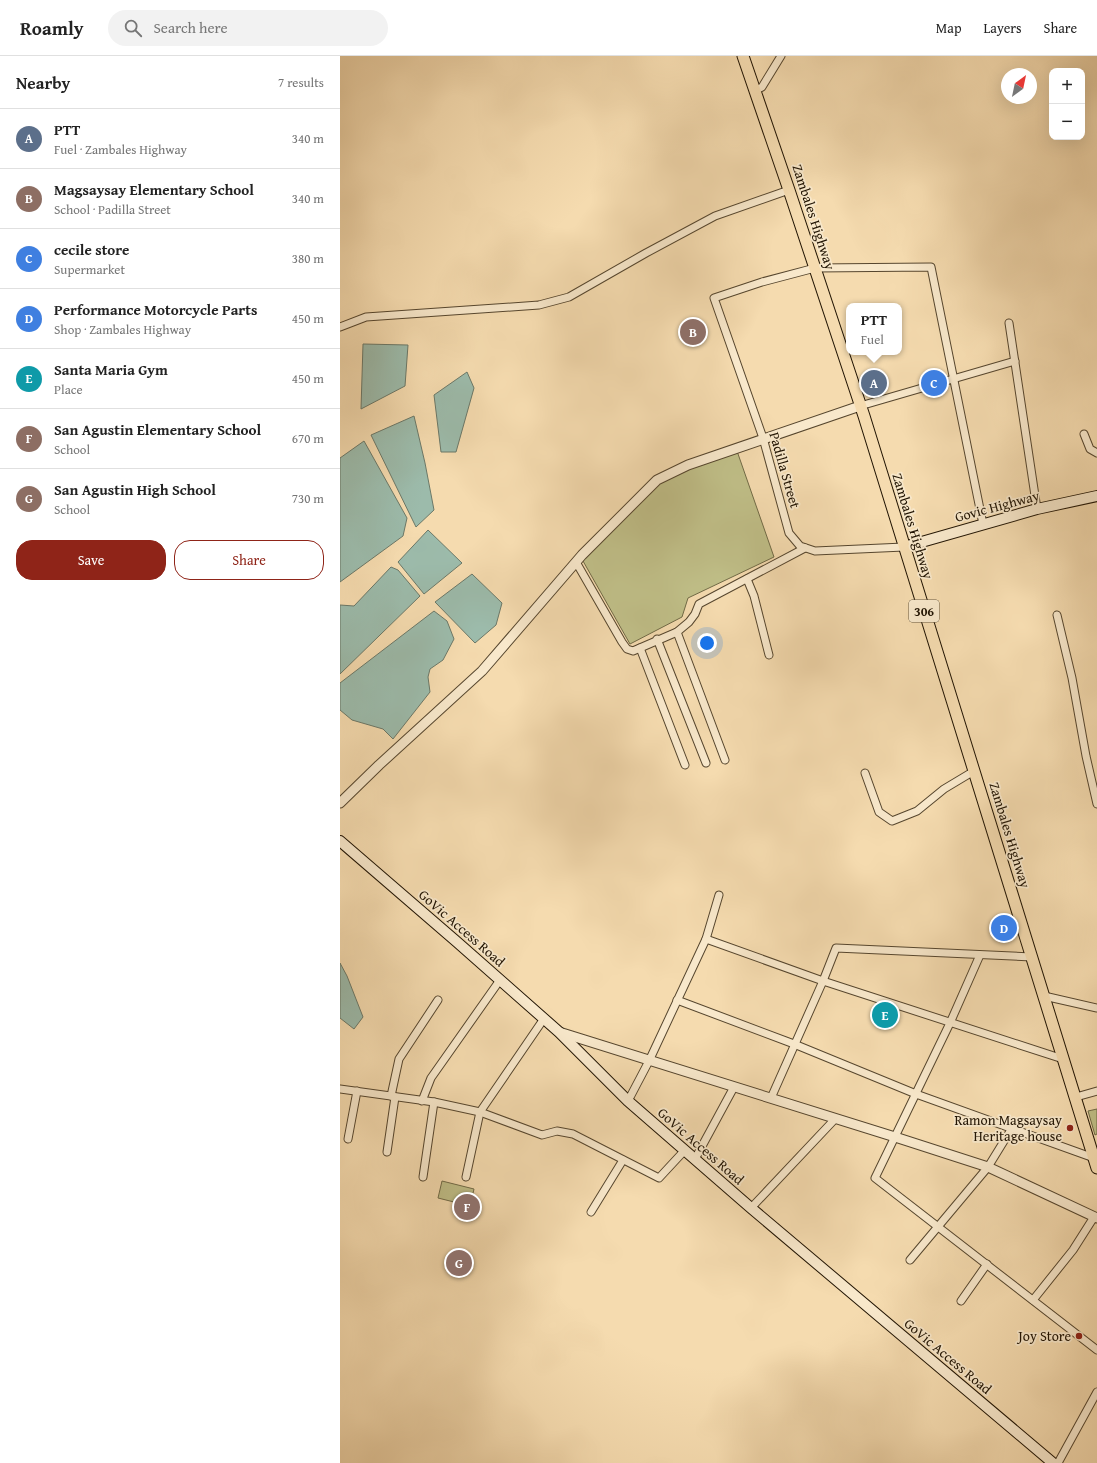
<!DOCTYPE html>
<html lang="en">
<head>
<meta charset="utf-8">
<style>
  :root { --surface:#fff; --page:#f2f2f2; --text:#222; --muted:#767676; --line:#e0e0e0; --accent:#8f2418 }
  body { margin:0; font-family:"Gentium Book Plus",serif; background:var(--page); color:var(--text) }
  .controls { position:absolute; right:12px; top:12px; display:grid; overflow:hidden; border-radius:8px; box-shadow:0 4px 16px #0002 }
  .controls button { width:36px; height:36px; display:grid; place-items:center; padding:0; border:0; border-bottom:1px solid var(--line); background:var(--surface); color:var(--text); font:20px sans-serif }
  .compass { position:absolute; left:661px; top:12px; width:36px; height:36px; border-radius:50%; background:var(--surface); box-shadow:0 4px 16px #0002; rotate:33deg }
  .you { position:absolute; left:367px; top:587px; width:14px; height:14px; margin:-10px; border:3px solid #fff; border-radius:50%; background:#1a73e8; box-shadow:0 0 0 6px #1a73e833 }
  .badge { display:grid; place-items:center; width:26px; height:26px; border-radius:50%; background:var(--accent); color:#fff; font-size:13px; font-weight:700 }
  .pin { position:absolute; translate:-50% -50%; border:2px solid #fff; box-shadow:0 1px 4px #0006 }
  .popup { position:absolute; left:506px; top:247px; width:56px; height:52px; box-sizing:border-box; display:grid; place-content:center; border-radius:8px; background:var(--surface); filter:drop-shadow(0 1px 3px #0005); font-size:13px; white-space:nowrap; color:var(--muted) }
  .popup b { font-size:15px; color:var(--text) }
  .popup::after { content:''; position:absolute; left:50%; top:100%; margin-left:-8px; border:8px solid transparent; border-top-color:var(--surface) }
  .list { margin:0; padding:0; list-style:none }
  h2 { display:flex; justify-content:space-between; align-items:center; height:52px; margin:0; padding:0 16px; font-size:17px }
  h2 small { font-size:13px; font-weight:400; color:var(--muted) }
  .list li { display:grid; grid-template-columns:26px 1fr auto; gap:12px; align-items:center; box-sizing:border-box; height:60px; padding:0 16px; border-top:1px solid var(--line) }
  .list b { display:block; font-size:15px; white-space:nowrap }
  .list p { margin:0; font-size:13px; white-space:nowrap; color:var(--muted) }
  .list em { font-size:13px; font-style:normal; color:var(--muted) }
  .actions { display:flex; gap:8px; padding:12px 16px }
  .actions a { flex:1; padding:9px 0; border:1px solid var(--accent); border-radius:16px; text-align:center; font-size:14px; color:var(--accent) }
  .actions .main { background:var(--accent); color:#fff }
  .icon { flex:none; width:22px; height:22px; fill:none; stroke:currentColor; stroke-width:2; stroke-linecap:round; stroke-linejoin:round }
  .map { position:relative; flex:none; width:757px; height:1407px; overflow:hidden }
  header { display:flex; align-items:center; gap:24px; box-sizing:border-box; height:56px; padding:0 20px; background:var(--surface); border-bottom:1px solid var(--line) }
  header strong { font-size:19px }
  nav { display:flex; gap:22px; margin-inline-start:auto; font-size:14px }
  .search { width:280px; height:36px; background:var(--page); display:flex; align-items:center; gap:10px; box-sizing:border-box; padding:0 14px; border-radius:22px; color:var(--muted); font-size:15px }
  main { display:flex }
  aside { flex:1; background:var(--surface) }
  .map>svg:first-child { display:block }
  .green { fill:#c0bf88; stroke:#706a46 }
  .water { fill:#9cbbab; stroke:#6b7868 }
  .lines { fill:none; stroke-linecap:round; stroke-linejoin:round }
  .minor-casing { stroke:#56462e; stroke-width:9 }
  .tertiary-casing { stroke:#56462e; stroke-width:11 }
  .secondary-casing { stroke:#211403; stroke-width:12 }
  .primary-casing { stroke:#211403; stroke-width:13 }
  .minor { stroke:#f8e8cb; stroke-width:7 }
  .tertiary { stroke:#f8e8cb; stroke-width:9 }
  .secondary { stroke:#f8e8cb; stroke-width:10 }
  .primary { stroke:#f5dbaf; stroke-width:11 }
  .poi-dot { fill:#8f2418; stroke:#f8e8cb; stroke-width:1.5 }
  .labels { text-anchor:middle; stroke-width:3.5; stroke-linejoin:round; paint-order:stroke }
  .shield { fill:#f8e8cb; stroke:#62543f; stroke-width:1 }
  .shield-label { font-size:13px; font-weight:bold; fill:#211403 }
  .street-label { font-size:14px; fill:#211403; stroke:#f8e8cb }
  .poi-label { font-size:14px; fill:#211403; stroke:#f8e8cb; text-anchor:end }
</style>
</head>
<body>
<header>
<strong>Roamly</strong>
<div class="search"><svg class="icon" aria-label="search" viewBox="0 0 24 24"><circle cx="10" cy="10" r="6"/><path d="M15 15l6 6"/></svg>Search here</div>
<nav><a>Map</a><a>Layers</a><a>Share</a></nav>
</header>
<main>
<aside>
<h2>Nearby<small>7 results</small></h2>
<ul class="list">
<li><span class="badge" style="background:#5c6f8a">A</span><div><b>PTT</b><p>Fuel · Zambales Highway</p></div><em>340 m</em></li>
<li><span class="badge" style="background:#8d6e63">B</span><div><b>Magsaysay Elementary School</b><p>School · Padilla Street</p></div><em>340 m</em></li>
<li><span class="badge" style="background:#3f7fe0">C</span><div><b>cecile store</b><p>Supermarket</p></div><em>380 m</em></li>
<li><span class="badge" style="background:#3f7fe0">D</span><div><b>Performance Motorcycle Parts</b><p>Shop · Zambales Highway</p></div><em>450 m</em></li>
<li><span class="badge" style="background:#0f9aa8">E</span><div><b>Santa Maria Gym</b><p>Place</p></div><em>450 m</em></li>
<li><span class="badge" style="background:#8d6e63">F</span><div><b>San Agustin Elementary School</b><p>School</p></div><em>670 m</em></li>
<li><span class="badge" style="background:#8d6e63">G</span><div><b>San Agustin High School</b><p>School</p></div><em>730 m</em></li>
</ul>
<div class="actions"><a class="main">Save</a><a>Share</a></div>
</aside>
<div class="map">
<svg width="757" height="1407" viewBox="0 0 757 1407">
  <rect width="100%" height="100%" fill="#f5dbaf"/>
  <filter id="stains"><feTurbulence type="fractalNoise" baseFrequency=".005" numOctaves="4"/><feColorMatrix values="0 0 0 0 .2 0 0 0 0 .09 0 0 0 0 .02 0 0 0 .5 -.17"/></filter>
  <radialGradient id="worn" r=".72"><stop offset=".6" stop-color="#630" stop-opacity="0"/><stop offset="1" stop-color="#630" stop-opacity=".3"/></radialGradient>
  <g class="green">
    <path d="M 397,395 L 434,501 L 348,542 L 342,561 L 290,588 L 243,505 L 321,423 Z"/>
    <path d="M 757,1053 L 757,1078 L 755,1079 L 748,1055 Z"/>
    <path d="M 102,1125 L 134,1133 L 130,1150 L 98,1142 Z"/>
  </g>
  <g class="water">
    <path d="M 23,288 L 68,289 L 65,330 L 21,353 Z"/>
    <path d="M 127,316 L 134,332 L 116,396 L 101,396 L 94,339 Z"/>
    <path d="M 74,360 L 85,407 L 94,454 L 76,471 L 31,379 Z"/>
    <path d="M 24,385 L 67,462 L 63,480 L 0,526 L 0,402 Z"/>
    <path d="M 88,474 L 122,507 L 84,538 L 58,506 Z"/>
    <path d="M 51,511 L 58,514 L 80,540 L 0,618 L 0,549 L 14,550 Z"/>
    <path d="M 132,518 L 162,547 L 156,569 L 135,587 L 95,546 Z"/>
    <path d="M 94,555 L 107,565 L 114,583 L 103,604 L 90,613 L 88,621 L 90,636 L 53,683 L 43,673 L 12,664 L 0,654 L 0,627 Z"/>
    <path d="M 0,907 L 7,920 L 23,961 L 14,973 L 0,962 Z"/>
  </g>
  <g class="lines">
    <g class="minor-casing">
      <g id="minor">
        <path d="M 415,35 L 422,31 L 441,0"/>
        <path d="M 669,267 L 697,453"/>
        <path d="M 0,271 L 26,261 L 199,249 L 229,241 L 306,197 L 375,160 L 449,134"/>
        <path d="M 520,350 L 675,305"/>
        <path d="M 744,378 L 750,393 L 757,397"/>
        <path d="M 564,491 L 475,495 L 460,490 L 449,477 L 423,382 L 374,242 L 422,226 L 475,212 L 591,211 L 643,468"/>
        <path d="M 236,506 L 282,586 L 287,593 L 293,595 L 337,576 L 349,566 L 355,558 L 359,548 L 465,492"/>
        <path d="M 407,523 L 414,540 L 429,599"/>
        <path d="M 717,559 L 732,622 L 746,700 L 757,748"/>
        <path d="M 337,576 L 385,704"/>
        <path d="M 317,583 L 366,707"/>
        <path d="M 300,592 L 345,709"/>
        <path d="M 525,717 L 539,756 L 552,765 L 577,755 L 604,733 L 634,715"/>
        <path d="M 366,883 L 483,925 L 723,1003"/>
        <path d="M 640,899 L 610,967 L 535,1122 L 757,1294"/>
        <path d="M 704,940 L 757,952"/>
        <path d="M 337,944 L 454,988 L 576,1038 L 754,1102"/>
        <path d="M 0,1033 L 94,1046 L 140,1056 L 202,1079 L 217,1075 L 233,1078 L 319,1122 L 345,1094"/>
        <path d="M 51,1040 L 59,1003 L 98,944"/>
        <path d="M 736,1041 L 757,1035"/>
        <path d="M 431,1042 L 483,925 L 496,892 L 692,901"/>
        <path d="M 82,1045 L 91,1022 L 160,924"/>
        <path d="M 288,1045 L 309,1005 L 366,883 L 379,839"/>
        <path d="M 8,1083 L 17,1035"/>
        <path d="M 47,1096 L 55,1041"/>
        <path d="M 355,1103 L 394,1031"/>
        <path d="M 83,1121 L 94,1046"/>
        <path d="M 126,1121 L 140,1056 L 203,964"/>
        <path d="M 411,1152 L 495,1063"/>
        <path d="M 251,1156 L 283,1104"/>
        <path d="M 570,1204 L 648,1111 L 672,1072"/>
        <path d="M 693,1244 L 733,1194 L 754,1161"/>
        <path d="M 621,1245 L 647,1208"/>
        <path d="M 718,1407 L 757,1336"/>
      </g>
    </g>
    <g class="tertiary-casing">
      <g id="tertiary">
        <path d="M 0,747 L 39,709 L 142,615 L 242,499 L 317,424 L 348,409 L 520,350"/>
        <path d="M 219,976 L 555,1081 L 648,1111 L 757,1162"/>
      </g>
    </g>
    <g class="secondary-casing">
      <g id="secondary">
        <path d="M 564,491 L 697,453 L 757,440"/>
        <path d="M 0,785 L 117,886 L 219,976 L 288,1045 L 411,1152 L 713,1407"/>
      </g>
    </g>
    <g class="primary-casing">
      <path id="primary" d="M 403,0 L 449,134 L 524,360 L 757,1112"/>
    </g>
    <use href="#minor" class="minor"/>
    <use href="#tertiary" class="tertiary"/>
    <use href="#secondary" class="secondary"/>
    <use href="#primary" class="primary"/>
  </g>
  <g class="poi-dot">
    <circle cx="730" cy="1072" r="4"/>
    <circle cx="739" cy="1280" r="4"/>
  </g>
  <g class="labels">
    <rect class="shield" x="569" y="544" width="30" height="22" rx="3"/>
    <g class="shield-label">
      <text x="584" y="560">306</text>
    </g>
    <g class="street-label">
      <text transform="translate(474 161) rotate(72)" y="5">Zambales Highway</text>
      <text transform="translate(445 414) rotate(74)" y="5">Padilla Street</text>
      <text transform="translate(657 450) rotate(-15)" y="5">Govic Highway</text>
      <text transform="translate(573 470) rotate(73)" y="5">Zambales Highway</text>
      <text transform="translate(670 779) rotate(73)" y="5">Zambales Highway</text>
      <text transform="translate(122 872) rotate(41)" y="5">GoVic Access Road</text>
      <text transform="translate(361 1090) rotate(41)" y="5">GoVic Access Road</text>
      <text transform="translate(608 1300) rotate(40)" y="5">GoVic Access Road</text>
    </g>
    <g class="poi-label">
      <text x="722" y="1069">Ramon Magsaysay<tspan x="722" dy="16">Heritage house</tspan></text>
      <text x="731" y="1285">Joy Store</text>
    </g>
  </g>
  <rect width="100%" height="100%" filter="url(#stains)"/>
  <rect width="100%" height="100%" fill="url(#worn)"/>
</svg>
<div class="controls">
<button>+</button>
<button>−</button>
</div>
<svg class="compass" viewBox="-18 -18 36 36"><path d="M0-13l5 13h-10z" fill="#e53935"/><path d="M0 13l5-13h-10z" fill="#767676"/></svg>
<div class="you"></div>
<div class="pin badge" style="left:534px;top:327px;background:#5c6f8a">A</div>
<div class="popup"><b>PTT</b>Fuel</div>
<div class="pin badge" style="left:353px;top:276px;background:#8d6e63">B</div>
<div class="pin badge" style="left:594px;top:327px;background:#3f7fe0">C</div>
<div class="pin badge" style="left:664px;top:872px;background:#3f7fe0">D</div>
<div class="pin badge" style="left:545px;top:959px;background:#0f9aa8">E</div>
<div class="pin badge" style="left:127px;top:1151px;background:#8d6e63">F</div>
<div class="pin badge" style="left:119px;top:1207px;background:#8d6e63">G</div>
</div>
</main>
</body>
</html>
